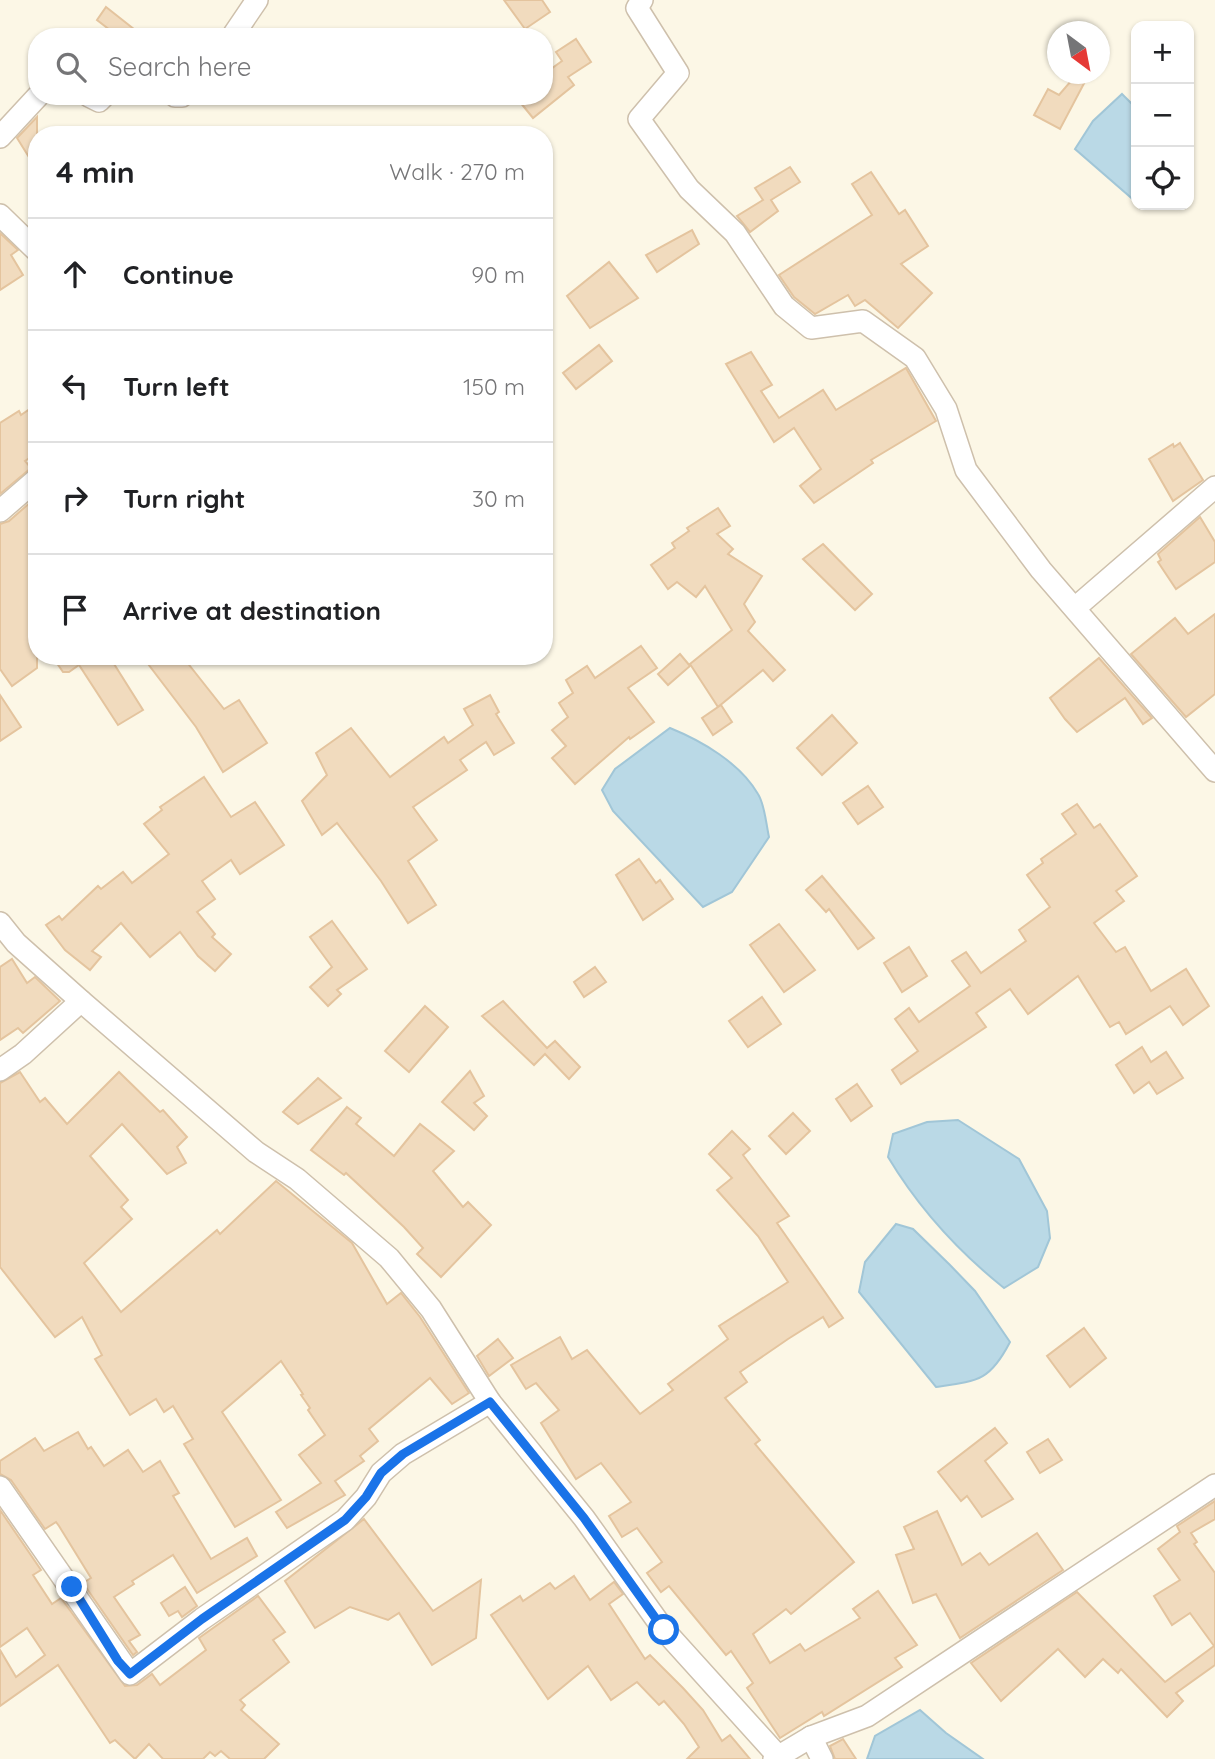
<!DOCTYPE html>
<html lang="en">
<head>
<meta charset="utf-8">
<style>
  :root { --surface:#fff; --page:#f2f2f2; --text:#202124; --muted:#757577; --line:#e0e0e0 }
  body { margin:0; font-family:Quicksand,sans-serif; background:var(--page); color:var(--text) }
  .controls { position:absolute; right:21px; top:21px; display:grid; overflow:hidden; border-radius:14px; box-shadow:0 2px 5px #0004 }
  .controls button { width:63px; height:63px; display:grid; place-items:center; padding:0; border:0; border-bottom:2px solid var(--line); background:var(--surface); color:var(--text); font:35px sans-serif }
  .compass { position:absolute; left:1047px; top:21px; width:63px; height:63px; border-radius:50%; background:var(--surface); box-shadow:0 2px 5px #0004; rotate:148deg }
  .stop { position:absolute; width:21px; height:21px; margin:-16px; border:5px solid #1a73e8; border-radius:50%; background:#fff }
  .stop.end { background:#1a73e8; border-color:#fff; box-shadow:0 2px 7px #0008 }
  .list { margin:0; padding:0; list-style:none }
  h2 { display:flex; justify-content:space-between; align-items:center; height:91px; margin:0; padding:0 28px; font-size:30px }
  h2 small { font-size:23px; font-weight:400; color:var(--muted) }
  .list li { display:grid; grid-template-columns:46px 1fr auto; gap:21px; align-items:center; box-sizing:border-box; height:112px; padding:0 28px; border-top:2px solid var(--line) }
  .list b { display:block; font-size:26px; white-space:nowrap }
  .list em { font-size:23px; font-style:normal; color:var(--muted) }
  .icon { flex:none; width:38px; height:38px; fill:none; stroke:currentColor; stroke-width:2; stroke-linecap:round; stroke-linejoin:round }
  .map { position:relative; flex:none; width:1215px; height:1759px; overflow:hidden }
  .search { position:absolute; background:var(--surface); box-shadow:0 2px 5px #0004; left:28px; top:28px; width:525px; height:77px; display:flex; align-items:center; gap:18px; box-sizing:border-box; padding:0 24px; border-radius:28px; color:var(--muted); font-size:26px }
  .panel { position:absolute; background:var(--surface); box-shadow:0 2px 5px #0004; left:28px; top:126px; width:525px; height:539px; border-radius:28px }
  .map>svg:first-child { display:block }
  .water { fill:#bad9e6; stroke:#a1c6d7; stroke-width:2 }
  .building { fill:#f1dbbe; stroke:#e4c49e; stroke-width:2 }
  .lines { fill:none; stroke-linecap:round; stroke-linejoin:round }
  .street-casing { stroke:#cec0ac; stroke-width:24 }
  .street { stroke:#fff; stroke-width:21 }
  .route { stroke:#1a73e8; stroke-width:9 }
</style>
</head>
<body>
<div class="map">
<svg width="1215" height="1759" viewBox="0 0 1215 1759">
  <rect width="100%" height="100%" fill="#fcf7e6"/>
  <g class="water">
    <path d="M 1122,94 L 1136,108 L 1136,202 L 1075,149 L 1093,121 Z"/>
    <path d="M 670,728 C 702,741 740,763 758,794 C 765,805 766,824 769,837 L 732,892 L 703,907 L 613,811 L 602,790 L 615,769 Z"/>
    <path d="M 958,1120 L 1019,1159 L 1047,1211 L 1050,1238 L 1038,1267 L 1004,1288 C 959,1252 918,1207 888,1157 L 893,1134 L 927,1122 Z"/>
    <path d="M 896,1224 L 913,1229 L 950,1265 L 975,1291 L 1010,1342 C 990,1381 978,1381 936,1387 L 859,1292 L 865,1262 Z"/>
    <path d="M 920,1710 L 946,1733 L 983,1759 L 867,1759 L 875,1736 Z"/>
  </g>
  <g class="building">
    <path d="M 504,0 L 542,0 L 550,12 L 525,29 Z"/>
    <path d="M 106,7 L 144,37 L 119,37 L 97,20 Z"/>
    <path d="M 576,39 L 591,62 L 568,77 L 574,85 L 533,118 L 515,96 L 544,96 L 544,74 L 562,61 L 556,52 Z"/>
    <path d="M 1077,74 L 1089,74 L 1060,129 L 1034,115 L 1048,89 L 1059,95 Z"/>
    <path d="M 37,117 L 37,170 L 17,138 Z"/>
    <path d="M 790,167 L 800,182 L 771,200 L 778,211 L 750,232 L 737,216 L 763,200 L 755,188 Z"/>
    <path d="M 871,172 L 899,214 L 905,210 L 928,246 L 901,264 L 932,293 L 898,328 L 865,300 L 855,306 L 848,295 L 815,314 L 794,297 L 779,275 L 872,215 L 852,184 Z"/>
    <path d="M 692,230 L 699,244 L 657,272 L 646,255 Z"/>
    <path d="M 0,233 L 18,250 L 11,255 L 23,275 L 0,290 Z"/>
    <path d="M 609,262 L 638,298 L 590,328 L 567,296 Z"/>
    <path d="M 599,345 L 612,361 L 576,389 L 563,373 Z"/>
    <path d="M 751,352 L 772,385 L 761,391 L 779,418 L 823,390 L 836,410 L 906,368 L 936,421 L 871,460 L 873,463 L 814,503 L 800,486 L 821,469 L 794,428 L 774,442 L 726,364 Z"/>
    <path d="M 37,404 L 37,453 L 25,461 L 31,468 L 0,494 L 0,423 L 19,411 L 21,415 Z"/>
    <path d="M 1180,443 L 1203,480 L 1173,501 L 1149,459 L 1173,444 L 1174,447 Z"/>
    <path d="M 32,501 L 37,508 L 37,668 L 12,686 L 0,669 L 0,524 L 9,521 Z"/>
    <path d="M 718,508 L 730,526 L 717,534 L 733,549 L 728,554 L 762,576 L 744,604 L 755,622 L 748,631 L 785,670 L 773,681 L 763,670 L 718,707 L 690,664 L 732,630 L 705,586 L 696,597 L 677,582 L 668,589 L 651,565 L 675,548 L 672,543 L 689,531 L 687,528 Z"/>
    <path d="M 1200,517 L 1215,542 L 1215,562 L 1176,589 L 1158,562 L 1161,560 L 1158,554 Z"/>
    <path d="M 823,544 L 872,594 L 855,610 L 803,559 Z"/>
    <path d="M 1215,614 L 1215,694 L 1186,717 L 1131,654 L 1175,618 L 1188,634 Z"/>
    <path d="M 641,646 L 657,668 L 628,688 L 654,722 L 630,739 L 629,737 L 575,784 L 552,758 L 566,746 L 552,730 L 568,717 L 559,703 L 573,693 L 566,680 L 587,666 L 595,678 Z"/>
    <path d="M 680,654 L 690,666 L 668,685 L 658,674 Z"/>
    <path d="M 52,656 L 109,656 L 143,710 L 118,725 L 79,665 L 69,672 L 63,672 Z"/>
    <path d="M 142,656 L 182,656 L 224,709 L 239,700 L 267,743 L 223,772 L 196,727 Z"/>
    <path d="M 1099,658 L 1152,718 L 1143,724 L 1125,698 L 1077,732 L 1065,719 L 1050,698 Z"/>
    <path d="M 0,695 L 21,727 L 0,741 Z"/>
    <path d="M 490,695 L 499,712 L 496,714 L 514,743 L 494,755 L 486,742 L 460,760 L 467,770 L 413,807 L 437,840 L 408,861 L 436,905 L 408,923 L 381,881 L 337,823 L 322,835 L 302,801 L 327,775 L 316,753 L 351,728 L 390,777 L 444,737 L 448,743 L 473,725 L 464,709 Z"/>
    <path d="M 721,705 L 732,722 L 713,735 L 702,718 Z"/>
    <path d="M 832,715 L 857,743 L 822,775 L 797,748 Z"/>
    <path d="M 204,777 L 231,817 L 255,802 L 284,845 L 240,874 L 231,860 L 202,881 L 215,899 L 197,912 L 215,934 L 212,937 L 231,954 L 215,971 L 198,956 L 180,932 L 150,957 L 121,923 L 92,951 L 101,957 L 90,970 L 65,950 L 46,925 L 59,916 L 62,920 L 98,886 L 101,889 L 123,872 L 132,883 L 169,854 L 144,824 L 162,810 L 160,807 Z"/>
    <path d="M 868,786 L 883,807 L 858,824 L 843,803 Z"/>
    <path d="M 1077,804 L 1094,828 L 1100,824 L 1137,876 L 1116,891 L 1124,901 L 1094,923 L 1116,952 L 1125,947 L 1151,991 L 1186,969 L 1209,1006 L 1183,1025 L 1170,1006 L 1126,1034 L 1119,1022 L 1110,1027 L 1078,976 L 1028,1014 L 1010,989 L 976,1013 L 986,1027 L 901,1084 L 892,1070 L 918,1051 L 895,1019 L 909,1008 L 919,1022 L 970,986 L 952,961 L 966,952 L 981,973 L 1026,941 L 1019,930 L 1050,907 L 1027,875 L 1043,863 L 1041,859 L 1076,834 L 1062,814 Z"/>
    <path d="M 639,859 L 656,883 L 660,880 L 673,899 L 643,920 L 616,875 Z"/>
    <path d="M 822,876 L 874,938 L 858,949 L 829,909 L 826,912 L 806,890 Z"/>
    <path d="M 332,921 L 367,969 L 337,990 L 341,994 L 328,1006 L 310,987 L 332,967 L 310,937 Z"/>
    <path d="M 779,924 L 815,970 L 784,992 L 750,945 Z"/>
    <path d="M 909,947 L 927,976 L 902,992 L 884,963 Z"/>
    <path d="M 12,959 L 27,983 L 35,977 L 60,1001 L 23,1033 L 18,1028 L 0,1040 L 0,967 Z"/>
    <path d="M 595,967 L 606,982 L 584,997 L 574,982 Z"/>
    <path d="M 762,997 L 781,1024 L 748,1047 L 729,1021 Z"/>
    <path d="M 503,1001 L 547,1048 L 555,1041 L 580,1067 L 569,1079 L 545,1054 L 534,1065 L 482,1016 Z"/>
    <path d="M 425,1006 L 448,1027 L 409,1072 L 385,1051 Z"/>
    <path d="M 1142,1047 L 1151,1062 L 1166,1052 L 1183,1078 L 1157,1094 L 1149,1082 L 1134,1093 L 1116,1065 Z"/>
    <path d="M 470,1071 L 484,1096 L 474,1103 L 487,1116 L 474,1130 L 442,1102 Z"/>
    <path d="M 20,1072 L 40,1102 L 45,1098 L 67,1124 L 119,1072 L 160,1112 L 163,1110 L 187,1137 L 177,1147 L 186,1163 L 167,1174 L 122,1124 L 90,1156 L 128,1200 L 121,1207 L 132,1219 L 84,1263 L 121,1312 L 217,1230 L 220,1234 L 276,1181 L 352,1243 L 387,1304 L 401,1293 L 420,1317 L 469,1393 L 452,1404 L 430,1378 L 369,1429 L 378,1441 L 360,1456 L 364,1461 L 335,1481 L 345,1495 L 287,1528 L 276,1512 L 321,1483 L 299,1455 L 325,1435 L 308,1410 L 310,1408 L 301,1395 L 303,1394 L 281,1361 L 222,1412 L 281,1500 L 235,1527 L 184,1444 L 193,1439 L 173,1406 L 164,1412 L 156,1399 L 130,1415 L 95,1359 L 102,1355 L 82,1317 L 55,1337 L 0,1267 L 0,1083 Z"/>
    <path d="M 318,1078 L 341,1098 L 298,1124 L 283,1112 Z"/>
    <path d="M 857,1084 L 872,1106 L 851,1121 L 836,1099 Z"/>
    <path d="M 347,1107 L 361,1118 L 356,1124 L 394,1156 L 420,1124 L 454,1151 L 433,1171 L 463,1207 L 468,1202 L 491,1225 L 441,1277 L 417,1254 L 423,1248 L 404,1227 L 346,1173 L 344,1175 L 311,1150 Z"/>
    <path d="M 793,1113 L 810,1131 L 786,1154 L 769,1136 Z"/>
    <path d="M 732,1131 L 750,1149 L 743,1155 L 789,1216 L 777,1223 L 843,1318 L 829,1327 L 823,1317 L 788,1339 L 740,1372 L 747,1382 L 725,1398 L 760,1440 L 755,1444 L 854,1562 L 791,1614 L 786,1609 L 753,1634 L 770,1663 L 800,1644 L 805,1651 L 860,1618 L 853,1609 L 878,1591 L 917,1645 L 895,1658 L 902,1667 L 824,1716 L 822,1712 L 780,1738 L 747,1688 L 753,1683 L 731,1651 L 726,1655 L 669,1586 L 661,1592 L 647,1573 L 662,1562 L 637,1528 L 622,1537 L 609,1516 L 631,1502 L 601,1463 L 576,1479 L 541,1423 L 559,1410 L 536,1383 L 526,1389 L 511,1365 L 560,1337 L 572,1359 L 587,1350 L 640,1414 L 673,1390 L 668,1384 L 728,1339 L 719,1326 L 788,1282 L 758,1236 L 717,1190 L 732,1178 L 709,1154 Z"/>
    <path d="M 1084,1328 L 1106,1358 L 1070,1387 L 1047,1356 Z"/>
    <path d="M 498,1339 L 513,1358 L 489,1376 L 477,1356 Z"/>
    <path d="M 995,1428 L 1007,1443 L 985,1461 L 1013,1499 L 982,1517 L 967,1496 L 961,1501 L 938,1472 Z"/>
    <path d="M 78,1432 L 88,1449 L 91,1447 L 104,1466 L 128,1450 L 143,1472 L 160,1461 L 179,1493 L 173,1496 L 211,1559 L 247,1538 L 257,1556 L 197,1593 L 173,1555 L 132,1581 L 134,1584 L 114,1597 L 140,1635 L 129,1641 L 137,1652 L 133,1655 L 83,1583 L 91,1578 L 59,1526 L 56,1522 L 45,1529 L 11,1480 L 0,1474 L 0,1461 L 35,1438 L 44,1451 Z"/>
    <path d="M 1048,1439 L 1062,1460 L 1040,1473 L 1027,1452 Z"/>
    <path d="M 1215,1501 L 1215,1519 L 1191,1533 L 1197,1542 L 1194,1544 L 1215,1573 L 1215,1665 L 1176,1693 L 1183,1701 L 1167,1717 L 1121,1669 L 1118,1673 L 1103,1659 L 1085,1677 L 1058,1649 L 1001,1701 L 971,1663 L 1077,1592 L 1165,1682 L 1214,1646 L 1190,1613 L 1172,1625 L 1154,1596 L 1180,1580 L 1158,1549 L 1180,1532 L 1177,1526 Z"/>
    <path d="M 0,1510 L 41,1570 L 33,1575 L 52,1604 L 61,1598 L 125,1686 L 137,1685 L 152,1674 L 160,1685 L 206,1650 L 199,1638 L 258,1596 L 285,1632 L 273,1640 L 289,1662 L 240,1700 L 245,1705 L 241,1710 L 279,1744 L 264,1759 L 230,1759 L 221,1751 L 215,1756 L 210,1752 L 203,1759 L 163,1759 L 149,1744 L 135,1759 L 115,1740 L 110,1743 L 58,1665 L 0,1706 L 0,1650 L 16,1677 L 45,1655 L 27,1628 L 0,1647 Z"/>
    <path d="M 937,1511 L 962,1565 L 980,1553 L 989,1565 L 1037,1533 L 1063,1570 L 960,1638 L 936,1594 L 913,1603 L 896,1555 L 914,1549 L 904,1527 Z"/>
    <path d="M 364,1519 L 433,1611 L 481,1580 L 476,1638 L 432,1665 L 399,1613 L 388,1620 L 350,1607 L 315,1628 L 285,1581 Z"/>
    <path d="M 574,1576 L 590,1600 L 614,1582 L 623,1594 L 609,1604 L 645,1659 L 650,1655 L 683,1688 L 703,1710 L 722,1741 L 730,1735 L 750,1759 L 687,1759 L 699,1747 L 684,1724 L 664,1701 L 659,1705 L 637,1682 L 611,1700 L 588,1666 L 548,1699 L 491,1615 L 520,1596 L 523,1601 L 550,1583 L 555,1589 Z"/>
    <path d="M 185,1587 L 197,1606 L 182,1617 L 178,1611 L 169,1616 L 161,1603 Z"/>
    <path d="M 843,1739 L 856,1759 L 835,1759 L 830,1746 Z"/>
  </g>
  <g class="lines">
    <g class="street-casing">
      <g id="street">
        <path d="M 642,0 L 637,8 L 678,73 L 639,119 L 689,189 L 735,233 L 784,306 L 811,328 L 863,321 L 915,358 L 946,409 L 966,470 L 1041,570 L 1215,771"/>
        <path d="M 232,37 L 257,0"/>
        <path d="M 89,96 L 99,101 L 104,96"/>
        <path d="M 175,96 L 182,96"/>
        <path d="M 0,137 L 38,96"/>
        <path d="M 0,215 L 37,251"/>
        <path d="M 0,511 L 37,479"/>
        <path d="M 1075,608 L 1215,487"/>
        <path d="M 0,923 L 16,943 L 81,1001 L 256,1152 L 297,1179 L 389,1258 L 431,1309 L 490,1402 L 584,1518 L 664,1630 L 778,1756"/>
        <path d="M 0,1070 L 23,1054 L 81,1001"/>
        <path d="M 0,1487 L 130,1674 L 202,1619 L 345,1520 L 366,1497 L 381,1473 L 403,1454 L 490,1402"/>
        <path d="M 811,1737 L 822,1759"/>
        <path d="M 774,1759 L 811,1737 L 867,1716 L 1215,1485"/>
      </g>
    </g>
    <use href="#street" class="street"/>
  </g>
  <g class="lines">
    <path class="route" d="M 72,1587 L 118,1661 L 130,1674 L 202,1619 L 345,1520 L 366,1497 L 381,1473 L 403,1454 L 490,1402 L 584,1518 L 664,1630"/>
  </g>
</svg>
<div class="controls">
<button>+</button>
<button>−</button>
<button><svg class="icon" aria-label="locate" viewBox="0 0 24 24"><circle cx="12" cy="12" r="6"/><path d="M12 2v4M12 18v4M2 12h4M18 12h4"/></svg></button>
</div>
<svg class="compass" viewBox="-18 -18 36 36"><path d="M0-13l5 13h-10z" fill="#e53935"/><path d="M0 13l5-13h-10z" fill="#757577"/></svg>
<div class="stop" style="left:664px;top:1630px"></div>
<div class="stop end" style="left:72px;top:1587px"></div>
<div class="search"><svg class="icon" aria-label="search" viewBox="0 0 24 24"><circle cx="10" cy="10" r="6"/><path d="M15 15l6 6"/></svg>Search here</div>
<section class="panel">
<h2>4 min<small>Walk · 270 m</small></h2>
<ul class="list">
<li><svg class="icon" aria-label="ahead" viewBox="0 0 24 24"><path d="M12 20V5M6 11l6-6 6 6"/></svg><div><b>Continue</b></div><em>90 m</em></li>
<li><svg class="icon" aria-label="left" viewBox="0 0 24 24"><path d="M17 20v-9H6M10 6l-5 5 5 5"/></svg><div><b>Turn left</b></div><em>150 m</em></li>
<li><svg class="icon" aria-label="right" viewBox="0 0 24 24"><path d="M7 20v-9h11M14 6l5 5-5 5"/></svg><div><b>Turn right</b></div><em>30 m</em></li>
<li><svg class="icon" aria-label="arrive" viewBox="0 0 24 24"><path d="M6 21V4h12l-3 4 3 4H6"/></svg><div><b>Arrive at destination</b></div></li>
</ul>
</section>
</div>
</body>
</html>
